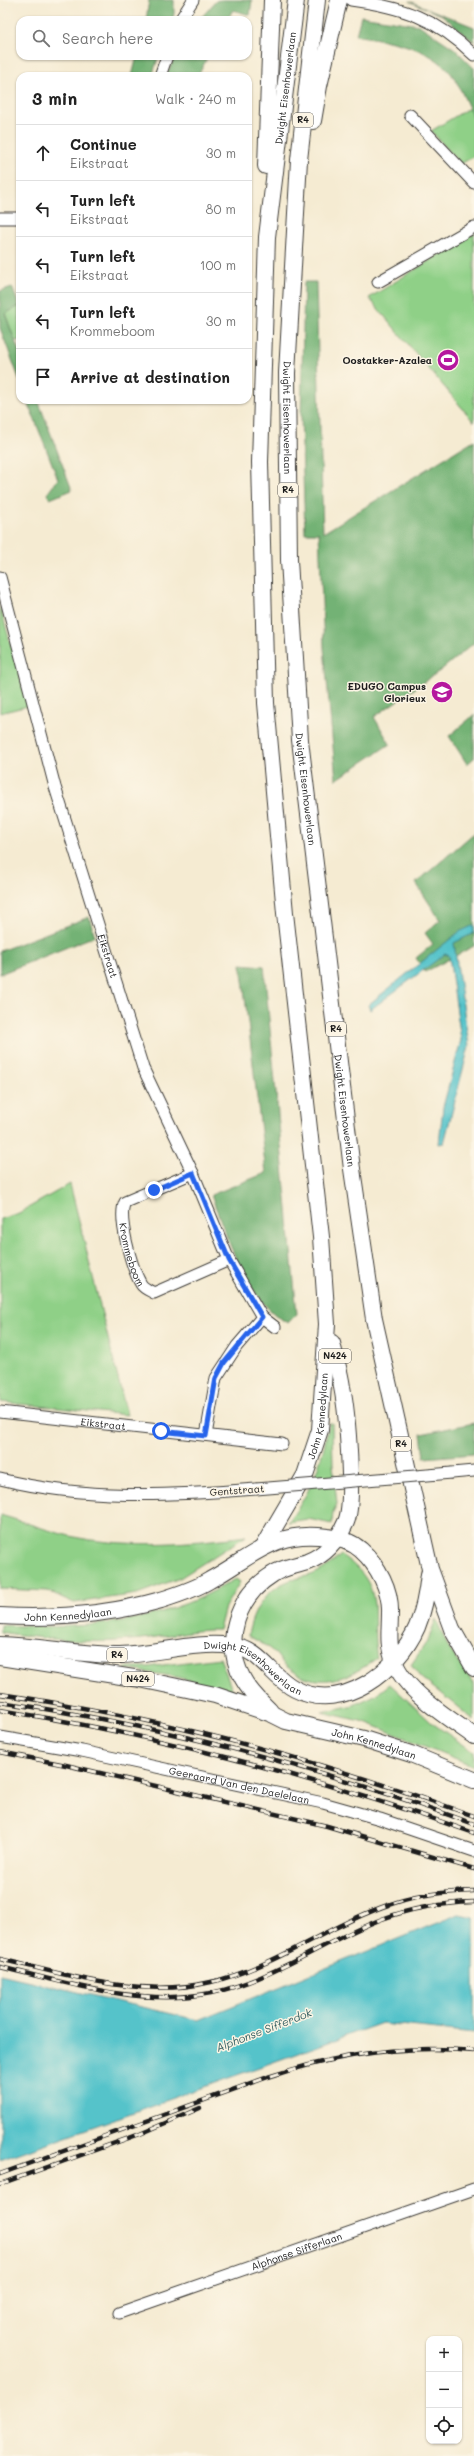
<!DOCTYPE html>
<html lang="en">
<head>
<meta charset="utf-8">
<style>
  :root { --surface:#fff; --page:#f6f6f6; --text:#222; --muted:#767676; --line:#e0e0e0 }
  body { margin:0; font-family:Mali,sans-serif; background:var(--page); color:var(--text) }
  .controls { position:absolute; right:12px; bottom:12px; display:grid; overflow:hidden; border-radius:8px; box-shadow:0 1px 3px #0004 }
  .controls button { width:36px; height:36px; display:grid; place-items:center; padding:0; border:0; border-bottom:1px solid var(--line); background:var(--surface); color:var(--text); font:20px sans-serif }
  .stop { position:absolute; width:12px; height:12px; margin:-9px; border:3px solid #2563eb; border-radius:50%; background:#fff }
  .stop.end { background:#2563eb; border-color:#fff; box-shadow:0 1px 4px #0008 }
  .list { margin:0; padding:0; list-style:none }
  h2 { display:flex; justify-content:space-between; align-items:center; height:52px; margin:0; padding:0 16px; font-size:17px }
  h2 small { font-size:13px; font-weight:400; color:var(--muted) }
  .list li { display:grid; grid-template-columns:26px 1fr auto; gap:12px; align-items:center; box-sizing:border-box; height:56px; padding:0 16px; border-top:1px solid var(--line) }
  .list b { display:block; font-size:15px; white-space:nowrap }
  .list p { margin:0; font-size:13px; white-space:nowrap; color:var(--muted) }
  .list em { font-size:13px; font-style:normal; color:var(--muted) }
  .icon { flex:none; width:22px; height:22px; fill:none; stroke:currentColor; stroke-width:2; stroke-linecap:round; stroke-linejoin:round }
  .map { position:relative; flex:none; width:474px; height:2456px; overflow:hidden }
  .search { position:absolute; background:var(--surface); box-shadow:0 1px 3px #0004; left:16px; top:16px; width:236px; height:44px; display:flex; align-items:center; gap:10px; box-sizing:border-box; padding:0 14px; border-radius:12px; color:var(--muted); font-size:15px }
  .panel { position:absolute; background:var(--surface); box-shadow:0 1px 3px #0004; left:16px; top:72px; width:236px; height:332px; border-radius:12px }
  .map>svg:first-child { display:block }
  .green { fill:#8fd087; stroke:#567652 }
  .forest { fill:#73b274; stroke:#486748 }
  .water { fill:#55c3ca; stroke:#387073 }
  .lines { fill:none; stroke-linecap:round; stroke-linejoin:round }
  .minor-casing { stroke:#3d3b37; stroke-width:13 }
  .highway-casing { stroke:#3d3b37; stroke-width:18 }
  .minor { stroke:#fff; stroke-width:11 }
  .highway { stroke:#fff; stroke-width:16 }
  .rail-casing { stroke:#1c1c1c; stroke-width:4.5 }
  .rail { stroke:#fcf5e5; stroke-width:3; stroke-dasharray:9; stroke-linecap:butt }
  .minor-bridge-casing { stroke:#3d3b37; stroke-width:13; stroke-linecap:butt }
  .minor-bridge { stroke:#fff; stroke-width:11 }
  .route { stroke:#2563eb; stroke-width:5 }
  .labels { text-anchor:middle; stroke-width:3; stroke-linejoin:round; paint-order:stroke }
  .shield { fill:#fcf5e5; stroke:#5f5d58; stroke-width:1 }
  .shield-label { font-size:9px; font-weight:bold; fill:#1c1c1c }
  .street-label { font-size:10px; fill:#1c1c1c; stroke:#fcf5e5 }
  .poi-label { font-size:10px; font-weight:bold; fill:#1c1c1c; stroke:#fcf5e5; text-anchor:end }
  .water-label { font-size:11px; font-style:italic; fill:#335f62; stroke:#fcf5e5 }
</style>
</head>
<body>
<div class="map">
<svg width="474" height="2456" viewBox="0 0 474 2456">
  <rect width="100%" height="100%" fill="#fcf5e5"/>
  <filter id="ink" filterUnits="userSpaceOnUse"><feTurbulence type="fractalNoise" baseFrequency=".025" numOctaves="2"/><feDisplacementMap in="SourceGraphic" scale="8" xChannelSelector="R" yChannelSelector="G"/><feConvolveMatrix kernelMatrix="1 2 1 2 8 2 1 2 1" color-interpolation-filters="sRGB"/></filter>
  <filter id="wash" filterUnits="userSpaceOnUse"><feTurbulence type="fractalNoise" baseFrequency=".012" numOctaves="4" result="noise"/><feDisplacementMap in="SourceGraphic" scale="16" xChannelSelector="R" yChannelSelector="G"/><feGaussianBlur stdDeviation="0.9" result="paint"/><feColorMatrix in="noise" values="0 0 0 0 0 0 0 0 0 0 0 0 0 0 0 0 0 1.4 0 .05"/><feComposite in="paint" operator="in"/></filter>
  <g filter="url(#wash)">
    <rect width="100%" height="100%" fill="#f5ebd2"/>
    <g class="green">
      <path d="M 469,108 L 474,118 L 474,156 L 461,164 L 431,131 Z"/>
      <path d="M 474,233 L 474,422 L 369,298 Z"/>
      <path d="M 20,306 L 20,340 L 15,341 L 5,313 Z"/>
      <path d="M 0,606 L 28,706 L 0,713 Z"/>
      <path d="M 70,1184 L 127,1415 L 0,1402 L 0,1219 L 19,1213 Z"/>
      <path d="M 329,1423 L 332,1423 L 333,1465 L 337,1504 L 333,1512 L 332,1524 L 308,1519 L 288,1522 C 311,1493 323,1459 329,1423 Z"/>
      <path d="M 0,1515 C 26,1522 53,1533 79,1538 C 134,1548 192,1543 246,1536 L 180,1578 L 137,1594 L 74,1603 L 48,1591 L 0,1589 Z"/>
      <path d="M 341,1555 C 388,1587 369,1611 377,1658 C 348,1680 316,1691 286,1666 C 282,1663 279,1658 276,1654 C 267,1646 258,1641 248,1636 C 252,1610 267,1587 294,1579 C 302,1577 311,1576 318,1572 C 326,1568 334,1561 341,1555 Z"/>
      <path d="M 236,1579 L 240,1582 L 225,1607 L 219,1630 C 192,1629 160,1638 131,1640 C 87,1644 44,1639 0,1632 L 0,1625 C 70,1629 129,1627 195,1600 C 209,1594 223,1586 236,1579 Z"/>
      <path d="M 436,1619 L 448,1647 L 474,1684 L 474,1720 L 420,1677 L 411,1665 L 428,1640 Z"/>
      <path d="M 220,1658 L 233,1691 L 172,1676 L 125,1669 L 125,1667 L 147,1667 Z"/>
      <path d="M 390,1684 L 432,1723 L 474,1752 L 474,1766 L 365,1722 L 322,1712 L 354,1705 L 377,1694 Z"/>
    </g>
    <g class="forest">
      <path d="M 149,0 L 174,0 L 174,14 L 172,20 L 146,20 Z"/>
      <path d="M 222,0 L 252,0 L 250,15 L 233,10 L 227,20 L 199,20 L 216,1 Z"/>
      <path d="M 409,1 L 474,27 L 474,42 L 442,15 Z"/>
      <path d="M 361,16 L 419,25 L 455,49 L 474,68 L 474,118 C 466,104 458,79 447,69 C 424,45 388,41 356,35 Z"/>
      <path d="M 137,56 L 159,56 L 152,76 L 132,76 Z"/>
      <path d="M 175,56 L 208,56 L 198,76 L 166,76 Z"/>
      <path d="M 304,282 L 316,282 L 323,533 L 474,440 L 474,643 L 441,670 L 374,717 L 390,744 L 336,780 L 324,648 L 319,533 L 305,533 L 301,416 Z"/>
      <path d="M 12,287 L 19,306 L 5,314 L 20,354 L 20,381 L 0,328 L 0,291 Z"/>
      <path d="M 27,400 L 38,400 L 72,490 L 50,499 L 47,494 L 58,479 Z"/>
      <path d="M 474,715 L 474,758 L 467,764 L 449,736 Z"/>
      <path d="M 474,833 L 474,946 L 425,972 L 416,958 L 433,944 L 425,933 L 440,920 L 416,883 Z"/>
      <path d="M 89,917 L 95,936 L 0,974 L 0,951 Z"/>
      <path d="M 241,964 L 264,966 L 297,1314 L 288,1323 C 246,1302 227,1236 211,1195 L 266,1173 Z"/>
      <path d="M 474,1423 L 474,1454 L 424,1458 L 421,1434 Z"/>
    </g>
    <g class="water">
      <path d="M 474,925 L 474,933 L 454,943 L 469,1046 L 444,1143 L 439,1144 L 443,1107 L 461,1040 L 449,956 L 445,954 L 370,1010 L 368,1005 L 459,932 Z"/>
      <path d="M 459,1914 L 474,1917 L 474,2033 L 382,2023 L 0,2160 L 0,1974 L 198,2020 Z"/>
    </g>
  </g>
  <g filter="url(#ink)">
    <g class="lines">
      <g class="minor-casing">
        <g id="minor">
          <path d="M 351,0 C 402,7 436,18 474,55"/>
          <path d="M 180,20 L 193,0"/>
          <path d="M 160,76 L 167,56"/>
          <path d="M 410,115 L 474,183"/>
          <path d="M 0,218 L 20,218"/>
          <path d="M 378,282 L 474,227"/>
          <path id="s1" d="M 0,577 L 55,787 L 143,1068 L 193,1173 L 229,1260 L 262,1317 L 275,1327"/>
          <path id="s2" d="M 193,1173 L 125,1202 C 117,1217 132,1269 141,1284 C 143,1288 150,1291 154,1293 L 229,1260"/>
          <path id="s3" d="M 0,1412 L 282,1444"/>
          <path d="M 206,1435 L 216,1378 L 237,1346 L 262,1317"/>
          <path d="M 452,1473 L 474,1471"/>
          <path d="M 0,1479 C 85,1500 169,1496 256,1489"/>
          <path id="s4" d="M 0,1737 L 82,1751 L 323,1803 L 380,1819 L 474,1851"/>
          <path id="s5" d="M 119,2313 L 474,2189"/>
        </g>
      </g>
      <g class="highway-casing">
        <g id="highway">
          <path id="s6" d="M 317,0 L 299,160 L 287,373 L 289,560 L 300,740 L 352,1169 L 374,1319 L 430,1569 L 452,1629 L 474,1668"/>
          <path d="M 313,121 L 319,86 L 339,0"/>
          <path d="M 266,166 L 272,0"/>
          <path id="s7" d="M 264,1545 L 305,1475 L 320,1430 L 327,1324 L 321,1237 L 285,913 L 266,703 L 260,462 L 267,237 L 296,0"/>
          <path id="s8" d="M 0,1616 C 55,1619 108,1615 161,1600 C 177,1595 196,1589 210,1580 C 252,1557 275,1529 327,1537 C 339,1538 352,1542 361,1550 C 378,1565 391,1590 390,1613 C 390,1630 387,1644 394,1661 C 405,1691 448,1718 474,1736"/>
          <path id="s9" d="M 0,1645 C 40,1646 80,1655 120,1655 C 157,1654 195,1641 232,1646 C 261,1649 271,1677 295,1689 C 343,1714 398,1670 417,1627 C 424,1610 427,1593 429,1574"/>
          <path id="s10" d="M 0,1657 L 140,1679 L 215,1695 L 272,1714 L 286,1721 L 364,1739 L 411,1754 L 474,1780"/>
          <path d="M 270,1711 C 260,1701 250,1692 243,1679 C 222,1641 237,1596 273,1574 C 283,1567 295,1566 307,1562 C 326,1555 338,1540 346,1522 C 355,1502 347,1411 342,1387 C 340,1372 335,1357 332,1343"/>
        </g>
      </g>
      <use href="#minor" class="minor"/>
      <use href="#highway" class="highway"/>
      <g class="rail-casing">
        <g id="rail">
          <path d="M 0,1694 C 162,1718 320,1760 474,1816"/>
          <path d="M 0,1702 C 162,1725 321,1768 474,1824"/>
          <path d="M 0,1710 C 162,1736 319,1778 474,1833"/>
          <path d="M 0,1752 L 66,1765 L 327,1826 L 474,1869"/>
          <path d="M 0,1959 C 69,1975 140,1999 211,1982 C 276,1967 331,1923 394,1903 C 420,1894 447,1892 474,1891"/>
          <path d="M 0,1967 C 69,1983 140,2007 211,1993 C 273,1980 324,1941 382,1919 C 412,1908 442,1903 474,1902"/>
          <path d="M 0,2174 L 268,2077 C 334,2055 404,2044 474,2051"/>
          <path d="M 0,2184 L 140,2134 L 200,2108"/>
        </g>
      </g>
      <use href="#rail" class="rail"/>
      <g class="minor-bridge-casing">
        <path id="minor-bridge" d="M 256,1489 L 452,1473"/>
      </g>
      <use href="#minor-bridge" class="minor-bridge"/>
    </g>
  </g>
  <g class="lines" filter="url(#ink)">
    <path class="route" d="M 154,1190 L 193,1173 L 229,1260 L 262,1317 L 224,1363 L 216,1378 L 206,1436 L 161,1431"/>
  </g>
  <defs>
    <g id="stadium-disc" transform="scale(1.15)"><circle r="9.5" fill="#b5179e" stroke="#fcf5e5"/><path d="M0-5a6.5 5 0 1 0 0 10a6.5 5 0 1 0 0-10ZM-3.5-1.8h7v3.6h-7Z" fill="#fff"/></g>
    <g id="school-disc" transform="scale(1.15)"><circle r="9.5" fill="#b5179e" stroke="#fcf5e5"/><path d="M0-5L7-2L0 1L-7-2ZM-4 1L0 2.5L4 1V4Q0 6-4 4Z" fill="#fff"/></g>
  </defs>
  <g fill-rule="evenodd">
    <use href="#stadium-disc" x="448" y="360"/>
    <use href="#school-disc" x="442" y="692"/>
  </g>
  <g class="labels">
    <g class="shield">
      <rect x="293" y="113" width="20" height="14" rx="3"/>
      <rect x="278" y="483" width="20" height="14" rx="3"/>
      <rect x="326" y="1022" width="20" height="14" rx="3"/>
      <rect x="319" y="1349" width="32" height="14" rx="3"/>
      <rect x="391" y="1437" width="20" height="14" rx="3"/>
      <rect x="107" y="1648" width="20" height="14" rx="3"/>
      <rect x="122" y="1672" width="32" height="14" rx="3"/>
    </g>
    <g class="shield-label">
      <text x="303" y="123">R4</text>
      <text x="288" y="493">R4</text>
      <text x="336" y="1032">R4</text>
      <text x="335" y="1359">N424</text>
      <text x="401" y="1447">R4</text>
      <text x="117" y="1658">R4</text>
      <text x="138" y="1682">N424</text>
    </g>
    <g class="street-label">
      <text dy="4" stroke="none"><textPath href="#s7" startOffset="1475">Dwight Eisenhowerlaan</textPath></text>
      <text dy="4" stroke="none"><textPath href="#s6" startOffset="419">Dwight Eisenhowerlaan</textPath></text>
      <text dy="4" stroke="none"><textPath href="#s6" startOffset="791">Dwight Eisenhowerlaan</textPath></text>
      <text dy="4" stroke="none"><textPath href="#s1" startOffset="394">Eikstraat</textPath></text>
      <text dy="4" stroke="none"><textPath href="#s6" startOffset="1115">Dwight Eisenhowerlaan</textPath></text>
      <text dy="4" stroke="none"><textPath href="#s2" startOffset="128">Krommeboom</textPath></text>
      <text dy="4" stroke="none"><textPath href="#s7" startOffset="142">John Kennedylaan</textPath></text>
      <text dy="4" stroke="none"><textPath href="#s3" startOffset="104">Eikstraat</textPath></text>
      <text transform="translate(237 1490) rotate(-4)" y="4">Gentstraat</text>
      <text dy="4" stroke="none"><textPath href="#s8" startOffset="68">John Kennedylaan</textPath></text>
      <text dy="4" stroke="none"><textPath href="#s9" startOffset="261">Dwight Eisenhowerlaan</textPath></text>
      <text dy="4" stroke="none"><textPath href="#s10" startOffset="385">John Kennedylaan</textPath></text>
      <text dy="4" stroke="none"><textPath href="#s4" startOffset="244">Geeraard Van den Daelelaan</textPath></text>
      <text dy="4" stroke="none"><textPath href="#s5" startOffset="188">Alphonse Sifferlaan</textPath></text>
    </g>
    <g class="poi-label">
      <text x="432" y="364">Oostakker-Azalea</text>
      <text x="426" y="690">EDUGO Campus<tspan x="426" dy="12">Glorieux</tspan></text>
    </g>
    <g class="water-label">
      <text transform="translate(264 2030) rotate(-21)" y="4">Alphonse Sifferdok</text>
    </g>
  </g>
</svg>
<div class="controls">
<button>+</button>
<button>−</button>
<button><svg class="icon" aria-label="locate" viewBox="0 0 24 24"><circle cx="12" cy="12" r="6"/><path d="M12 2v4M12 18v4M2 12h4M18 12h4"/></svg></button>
</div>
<div class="stop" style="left:161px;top:1431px"></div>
<div class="stop end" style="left:154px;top:1190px"></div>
<div class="search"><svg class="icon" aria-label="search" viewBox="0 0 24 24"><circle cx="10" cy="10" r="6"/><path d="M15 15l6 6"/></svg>Search here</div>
<section class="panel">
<h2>3 min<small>Walk · 240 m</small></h2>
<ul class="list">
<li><svg class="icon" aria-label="ahead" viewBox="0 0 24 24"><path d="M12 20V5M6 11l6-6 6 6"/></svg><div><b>Continue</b><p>Eikstraat</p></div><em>30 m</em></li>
<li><svg class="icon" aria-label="left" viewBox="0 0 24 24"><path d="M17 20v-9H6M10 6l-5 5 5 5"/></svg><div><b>Turn left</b><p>Eikstraat</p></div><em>80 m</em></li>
<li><svg class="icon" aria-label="left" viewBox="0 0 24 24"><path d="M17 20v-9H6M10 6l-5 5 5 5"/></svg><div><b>Turn left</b><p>Eikstraat</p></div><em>100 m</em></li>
<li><svg class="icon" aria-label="left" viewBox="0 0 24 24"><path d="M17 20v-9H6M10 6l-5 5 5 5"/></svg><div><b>Turn left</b><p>Krommeboom</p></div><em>30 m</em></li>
<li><svg class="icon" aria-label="arrive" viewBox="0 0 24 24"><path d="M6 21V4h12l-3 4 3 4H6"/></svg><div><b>Arrive at destination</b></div></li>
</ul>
</section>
</div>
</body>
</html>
